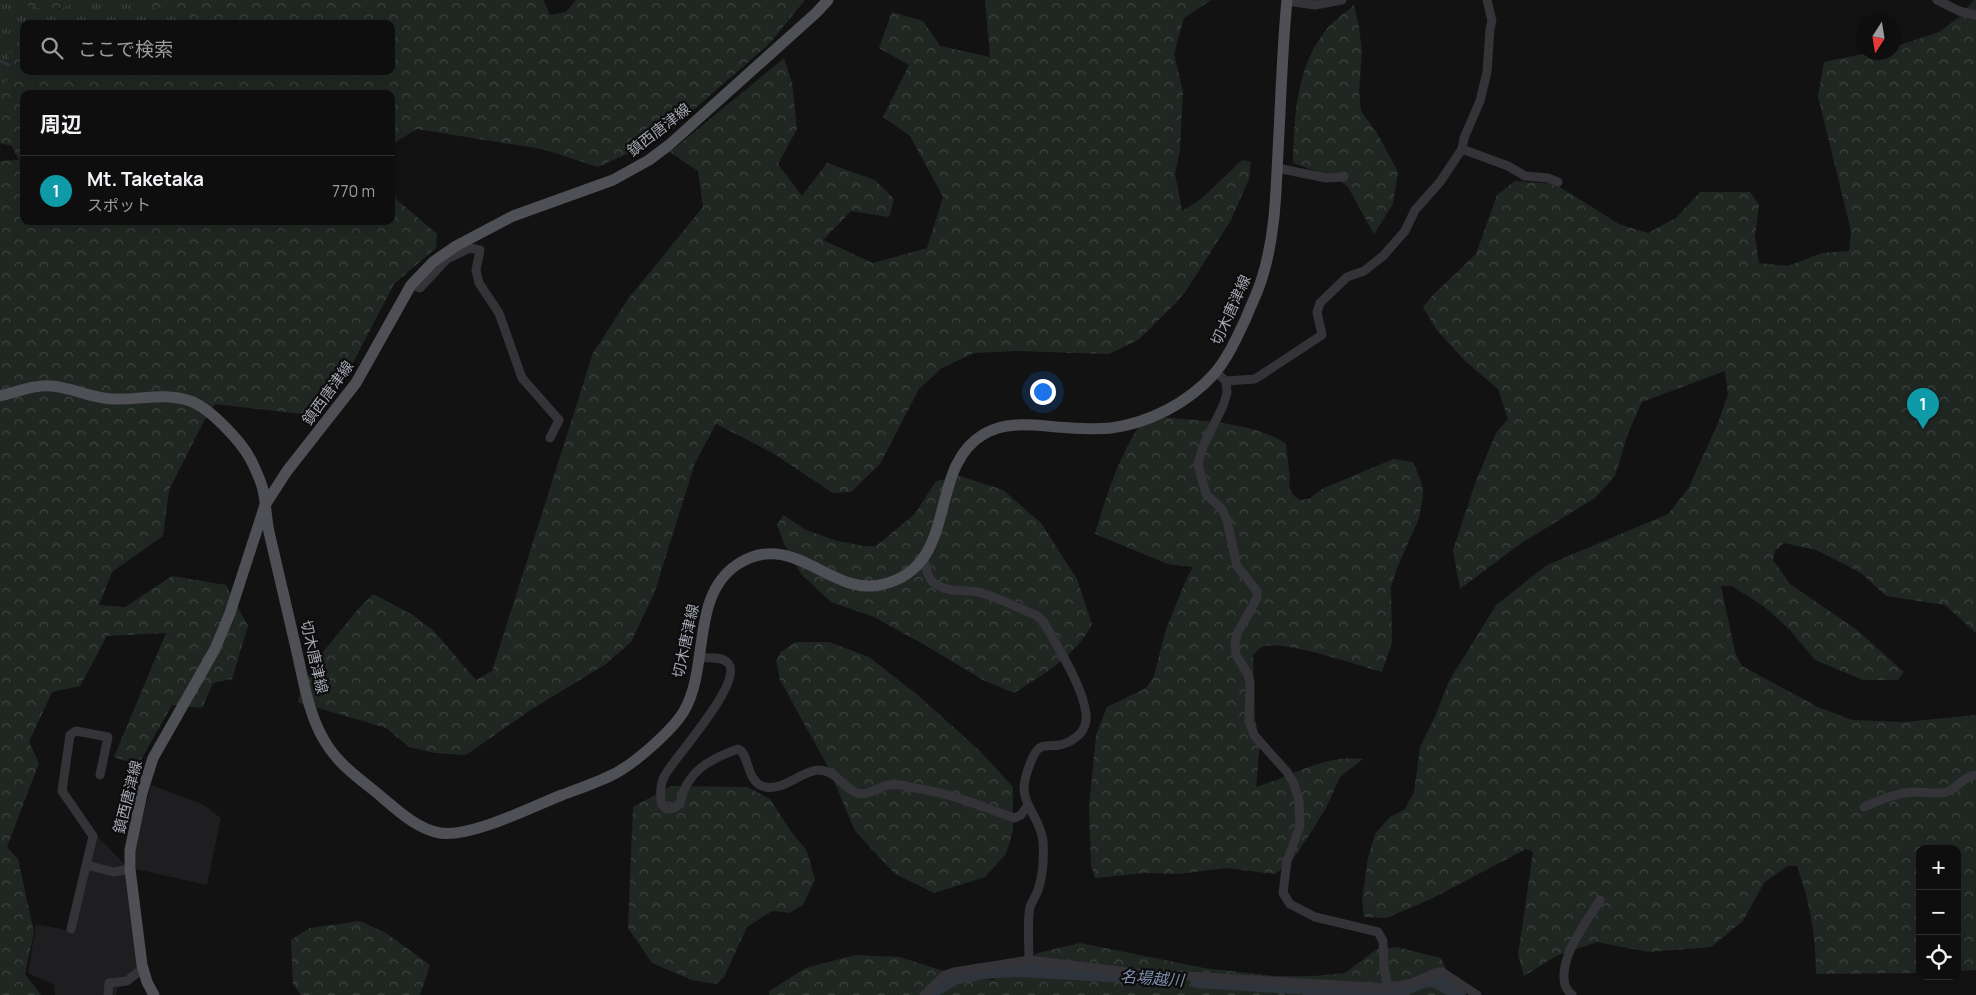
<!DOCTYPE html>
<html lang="ja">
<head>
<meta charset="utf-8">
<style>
  :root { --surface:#0e0e0e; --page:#171717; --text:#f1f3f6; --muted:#9b9c9e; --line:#2e2e2e; --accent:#0f766e }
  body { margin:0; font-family:Manrope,"Noto Sans JP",sans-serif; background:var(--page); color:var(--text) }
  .controls { position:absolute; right:15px; bottom:15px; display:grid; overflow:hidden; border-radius:10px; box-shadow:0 5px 20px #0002 }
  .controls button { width:45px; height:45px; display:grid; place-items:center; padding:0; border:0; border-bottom:1px solid var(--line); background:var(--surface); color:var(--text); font:25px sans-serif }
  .compass { position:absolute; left:1856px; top:15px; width:45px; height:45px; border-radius:50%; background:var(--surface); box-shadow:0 5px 20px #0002; rotate:192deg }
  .you { position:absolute; left:1042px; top:391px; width:18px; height:18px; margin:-12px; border:4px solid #fff; border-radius:50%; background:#1a73e8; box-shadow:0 0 0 8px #1a73e833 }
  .badge { display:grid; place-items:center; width:32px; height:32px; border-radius:50%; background:var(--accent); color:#fff; font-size:16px; font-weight:700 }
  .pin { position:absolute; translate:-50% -41px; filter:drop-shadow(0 1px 2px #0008) }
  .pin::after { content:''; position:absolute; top:26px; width:18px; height:15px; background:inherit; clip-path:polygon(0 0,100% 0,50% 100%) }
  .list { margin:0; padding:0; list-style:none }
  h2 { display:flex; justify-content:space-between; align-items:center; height:65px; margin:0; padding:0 20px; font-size:21px }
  h2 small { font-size:16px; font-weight:400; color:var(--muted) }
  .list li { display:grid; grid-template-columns:32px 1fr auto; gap:15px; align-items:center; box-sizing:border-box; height:70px; padding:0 20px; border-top:1px solid var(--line) }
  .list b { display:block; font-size:19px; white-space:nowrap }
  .list p { margin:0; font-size:16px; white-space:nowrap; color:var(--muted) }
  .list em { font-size:16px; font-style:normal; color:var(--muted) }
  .icon { flex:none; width:28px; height:28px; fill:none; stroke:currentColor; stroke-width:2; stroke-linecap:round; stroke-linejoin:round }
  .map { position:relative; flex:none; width:1976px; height:995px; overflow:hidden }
  .search { position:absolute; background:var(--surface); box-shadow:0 5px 20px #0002; left:20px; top:20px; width:375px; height:55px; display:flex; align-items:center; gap:12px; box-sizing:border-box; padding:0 18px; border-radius:10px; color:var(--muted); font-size:19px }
  .panel { position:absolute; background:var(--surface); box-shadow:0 5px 20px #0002; left:20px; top:90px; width:375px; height:135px; border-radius:10px }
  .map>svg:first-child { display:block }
  .built { fill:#1e1e20 }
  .grass { fill:url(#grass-tufts) }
  .forest { fill:url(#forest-crowns) }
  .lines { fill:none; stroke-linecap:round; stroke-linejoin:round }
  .stream { stroke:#2e343c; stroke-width:2.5 }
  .river { stroke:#2e343c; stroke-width:14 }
  .minor { stroke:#333338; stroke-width:9 }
  .major { stroke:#4f5056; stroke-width:11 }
  .labels { text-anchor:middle; stroke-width:4.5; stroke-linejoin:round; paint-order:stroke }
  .street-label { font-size:15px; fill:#a4a6b2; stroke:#0d0d0e }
  .water-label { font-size:16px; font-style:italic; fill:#7d8fab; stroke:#0d0d0e }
</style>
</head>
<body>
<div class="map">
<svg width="1976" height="995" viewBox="0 0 1976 995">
  <defs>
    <pattern id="grass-tufts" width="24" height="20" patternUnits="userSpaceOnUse" patternTransform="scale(1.25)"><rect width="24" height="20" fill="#202722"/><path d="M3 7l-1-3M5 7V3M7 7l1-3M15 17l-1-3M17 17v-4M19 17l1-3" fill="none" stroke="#3d4340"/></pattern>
    <pattern id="forest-crowns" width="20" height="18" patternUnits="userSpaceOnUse" patternTransform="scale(1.25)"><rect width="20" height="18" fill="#202722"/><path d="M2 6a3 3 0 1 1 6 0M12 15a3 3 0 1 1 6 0" fill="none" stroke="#3d4340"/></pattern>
  </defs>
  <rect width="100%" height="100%" fill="#121213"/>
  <g class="built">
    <path d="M 151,785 L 202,804 L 221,818 L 207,885 L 136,869 L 135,846 Z"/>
    <path d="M 96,835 L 125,865 L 140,978 L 118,988 L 116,995 L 55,995 L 54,985 L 28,973 L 36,924 L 72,931 Z"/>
  </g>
  <path class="grass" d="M 0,0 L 26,0 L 28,6 L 56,10 L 82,0 L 132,0 L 202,24 L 24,24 L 24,45 L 8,53 L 14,77 L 0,85 Z"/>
  <g class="forest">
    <path d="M 26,0 L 82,0 L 56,10 L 28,6 Z"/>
    <path d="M 132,0 L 543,0 L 550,15 L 566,12 L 576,0 L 805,0 L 770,43 L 660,139 L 598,167 L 542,149 L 417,129 L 391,145 L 391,94 L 24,94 L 24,161 L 19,161 L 24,187 L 24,221 L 391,221 L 391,172 L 396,199 L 437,234 L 436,248 L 394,284 L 345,378 L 310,415 L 215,404 L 204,421 L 169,490 L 163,536 L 112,572 L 99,605 L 125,607 L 172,576 L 226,585 L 248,626 L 232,679 L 213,683 L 202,708 L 172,705 L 138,765 L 114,757 L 166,633 L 107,636 L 80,686 L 52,692 L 29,742 L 39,763 L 7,847 L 18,859 L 34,932 L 25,974 L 41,995 L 0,995 L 0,161 L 19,160 L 12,146 L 0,143 L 0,85 L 14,77 L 8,52 L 24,45 L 24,71 L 391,71 L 391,24 L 202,24 Z"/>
    <path d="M 985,0 L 1211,0 L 1184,18 L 1174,54 L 1183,92 L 1180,151 L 1175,174 L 1182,211 L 1201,199 L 1242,160 L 1251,162 L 1249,179 L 1231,220 L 1186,291 L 1174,305 L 1138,340 L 1109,354 L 1015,351 L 974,353 L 942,368 L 919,389 L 880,464 L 851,492 L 833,493 L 771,452 L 716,424 L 695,463 L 654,594 L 631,642 L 606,664 L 532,709 L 466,755 L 435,753 L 409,747 L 386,728 L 298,702 L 302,685 L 324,651 L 359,608 L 373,594 L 411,614 L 433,630 L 476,680 L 492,671 L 593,353 L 628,299 L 703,207 L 698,171 L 670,152 L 784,58 L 792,83 L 797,129 L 778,164 L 802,196 L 827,163 L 875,180 L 894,199 L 889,217 L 851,211 L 823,240 L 873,263 L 927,248 L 943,197 L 910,136 L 883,117 L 909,65 L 879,48 L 892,12 L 923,21 L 940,46 L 990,57 Z"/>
    <path d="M 1974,0 L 1976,0 L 1976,633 L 1945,605 L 1886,596 L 1861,573 L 1816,550 L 1784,543 L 1775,551 L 1773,560 L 1790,584 L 1857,630 L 1904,672 L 1898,680 L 1863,680 L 1815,660 L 1790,630 L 1766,608 L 1732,586 L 1721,586 L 1735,652 L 1742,666 L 1818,707 L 1852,720 L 1904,722 L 1976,715 L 1976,970 L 1957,971 L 1957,849 L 1920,849 L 1920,973 L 1816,974 C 1816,935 1810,903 1797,866 L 1787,866 L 1764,883 L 1743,921 L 1711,947 L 1648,952 L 1597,942 L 1556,956 L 1524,976 L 1518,955 L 1533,852 L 1526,849 L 1429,900 L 1386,918 L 1364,917 L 1362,900 L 1368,858 L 1375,834 L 1390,817 L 1405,809 L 1414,792 L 1420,747 L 1434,719 L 1449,681 L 1496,605 L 1547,565 L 1668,514 L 1688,489 L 1718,423 L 1728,394 L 1725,371 L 1642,402 L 1628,433 L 1615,476 L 1595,498 L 1520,544 L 1460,589 L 1453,550 L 1476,481 L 1496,433 L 1508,419 L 1498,389 L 1465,361 L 1436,329 L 1423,307 L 1432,296 L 1476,254 L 1497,195 L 1515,181 L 1555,184 L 1619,224 L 1648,233 L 1676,218 L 1700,192 L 1750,192 L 1759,205 L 1755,236 L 1759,263 L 1788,266 L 1822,253 L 1849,251 L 1851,231 L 1818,96 L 1824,62 L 1867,53 L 1894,52 L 1894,47 L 1939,32 L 1959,17 Z"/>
    <path d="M 1354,5 L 1359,27 L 1362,52 L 1359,91 L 1361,111 L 1377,133 L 1398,172 L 1393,204 L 1374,234 L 1348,187 L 1336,178 L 1293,163 C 1294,120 1296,70 1323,34 C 1330,23 1344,14 1354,5 Z"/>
    <path d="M 1146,416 C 1186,420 1253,420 1286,444 L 1290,478 L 1289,488 L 1294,496 L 1300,500 L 1309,499 L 1322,489 L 1393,459 L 1413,462 L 1422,484 L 1423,496 L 1419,518 L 1397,568 L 1391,587 L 1392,642 L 1382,672 C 1360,666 1280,638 1262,647 C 1259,648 1256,652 1253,655 L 1255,719 L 1260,742 L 1256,787 C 1293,776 1324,754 1363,759 L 1340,777 L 1326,808 L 1308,837 L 1290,863 L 1275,874 L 1227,868 L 1178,874 L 1145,873 L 1095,878 L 1091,865 L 1089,807 L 1096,735 L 1107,707 L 1146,688 L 1154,676 L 1166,629 L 1186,580 L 1193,567 L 1168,564 L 1095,534 C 1107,493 1121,450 1146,416 Z"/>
    <path d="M 960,476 L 1003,490 L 1041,523 L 1077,579 L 1092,624 C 1076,656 1044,674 1014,693 L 983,680 L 925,645 L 874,617 L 831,602 L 801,574 L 784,544 L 777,525 L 783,515 L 806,530 L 837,541 L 863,546 L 876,546 L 915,514 L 936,481 Z"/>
    <path d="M 796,642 L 829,642 L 869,657 L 920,697 L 980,751 L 1013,787 L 1013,831 L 1006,854 L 985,877 L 934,893 L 895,874 L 855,831 L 827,765 L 780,680 L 776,661 L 781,652 Z"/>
    <path d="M 671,786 L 747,787 L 770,799 L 790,830 L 807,851 L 815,880 L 803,905 L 789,913 L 772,911 L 747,927 L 724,977 L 716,984 L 692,980 L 652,963 L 628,928 L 633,807 Z"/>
    <path d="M 360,921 L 386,933 L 430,965 L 420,995 L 301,995 L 293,984 L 291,940 L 310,928 Z"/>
    <path d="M 1080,943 L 1204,968 L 1274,976 L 1314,976 L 1345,973 L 1377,949 L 1396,947 L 1441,958 L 1447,971 L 1453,995 L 769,995 L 769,991 L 806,968 L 855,955 L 900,957 L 953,974 L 993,980 L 1038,953 Z"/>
  </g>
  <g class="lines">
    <path class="stream" d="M 0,61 L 9,65"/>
    <g class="river">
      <path d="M 1197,981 L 1391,993 C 1429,983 1421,969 1459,995"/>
      <path d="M 931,992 L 955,978 L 983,972 L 1019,970 L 1146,977"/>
    </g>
    <g class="minor">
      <path d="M 1937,0 L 1959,11 L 1976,15"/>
      <path d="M 1287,1 L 1315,5 L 1342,0"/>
      <path d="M 1462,149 L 1508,166 L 1525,176 L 1548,178 L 1558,182"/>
      <path d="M 1277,168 L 1326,178 L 1344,177"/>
      <path d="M 411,285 L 420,288 L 447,259 L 470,248 L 480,250 L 476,270 L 479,283 L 499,313 L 522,378 L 559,420 L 550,438"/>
      <path d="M 1216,372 L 1226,381 L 1227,393 L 1223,406 L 1203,446 L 1198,464 L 1206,494 L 1222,509 L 1227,520 L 1237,566 L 1257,591 L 1257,598 L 1238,632 L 1235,642 L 1236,655 L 1248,674 L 1250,683 L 1249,722 L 1254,735 L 1287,772 L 1294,784 L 1299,801 L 1300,826 L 1287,861 L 1283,893 L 1290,904 L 1315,917 L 1378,932 L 1383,941 L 1384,968 L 1388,988"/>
      <path d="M 1226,381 L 1255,379 L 1322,335 L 1317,312 L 1320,303 L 1347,277 L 1364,271 L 1383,256 L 1405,231 L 1415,210 L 1440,182 L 1462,149 L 1464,138 L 1480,101 L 1487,72 L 1490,29 L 1492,21 L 1487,0"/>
      <path d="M 924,558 C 926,569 927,579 937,585 C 950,593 968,589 982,593 C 1001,599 1018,608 1036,615 L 1043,621 C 1057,646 1083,686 1086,714 C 1088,731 1075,741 1060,745 C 1054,746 1047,745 1041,747 C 1033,750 1024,779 1024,788 C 1024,806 1041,821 1043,841 C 1044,856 1043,875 1038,890 C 1036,896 1032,901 1030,907 C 1027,920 1029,945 1029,960"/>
      <path d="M 699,658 C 708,658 722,656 728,663 C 745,681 675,757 665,775 C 660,784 660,796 662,805 L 667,809 L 674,808 L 680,804 C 686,771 710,759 738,749 C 750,753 745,782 765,787 C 784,791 801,771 818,770 C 836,770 843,788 857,793 C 870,797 877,786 889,785 C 893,784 897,785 901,785 C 907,786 913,788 919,789 C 951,793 983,807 1014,818 L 1021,815 L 1028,805"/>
      <path d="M 1864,807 C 1880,800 1896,793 1914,792 C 1925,791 1938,796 1949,791 C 1959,786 1964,776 1976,775"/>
      <path d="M 86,865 L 114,872 L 130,869"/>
      <path d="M 71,929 L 93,836 L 62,791 L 70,735 L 76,731 L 108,737 L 100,775"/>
      <path d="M 108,995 L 109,983 L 127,981 L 143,968"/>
      <path d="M 924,995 L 945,975 L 954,972 L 1029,960 L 1136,973 L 1388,988 L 1413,983 L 1437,972 L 1442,972 L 1477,995"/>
      <path d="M 1572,995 C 1569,992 1566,989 1565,985 C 1558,958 1586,922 1600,900"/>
    </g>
    <g class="major">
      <path d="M 0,396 C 17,392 35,384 52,386 C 74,388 93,399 115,399 C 140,400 165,392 190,401 C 210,408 241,441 251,460 C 255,469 261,480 263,490 C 266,503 266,518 269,532 C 278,571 287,609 296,648 C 303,678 308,713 324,740 C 337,763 357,777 377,793 C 395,808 416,829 440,833 C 471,838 531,807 562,795 C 578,789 596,783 612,775 C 633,765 672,731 684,711 C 710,666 690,595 738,564 C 793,529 829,595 880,585 C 962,568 925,468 984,434 C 1007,421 1032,425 1057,427 C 1075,428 1093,430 1111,428 C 1149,423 1188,403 1214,374 C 1228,358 1237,337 1246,318 C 1251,305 1258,292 1262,278 C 1275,237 1276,194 1278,151 C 1281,100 1282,50 1287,0"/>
      <path d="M 154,995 L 147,982 L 142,965 L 130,869 L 130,850 L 142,793 L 153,758 L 215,649 L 230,613 L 265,505 L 287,471 L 356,383 L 411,285 L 433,262 L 456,246 L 513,216 L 613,180 L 649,160 L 669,145 L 816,13 L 828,0"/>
    </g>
  </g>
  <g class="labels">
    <g class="street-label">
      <text transform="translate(659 130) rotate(-38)" y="5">鎮西唐津線</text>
      <text transform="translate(1231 310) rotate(-66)" y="5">切木唐津線</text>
      <text transform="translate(328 393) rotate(-54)" y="5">鎮西唐津線</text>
      <text transform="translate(686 641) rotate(-78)" y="5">切木唐津線</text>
      <text transform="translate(314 657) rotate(77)" y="5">切木唐津線</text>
      <text transform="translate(128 797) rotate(-76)" y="5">鎮西唐津線</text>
    </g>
    <g class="water-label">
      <text transform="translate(1152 978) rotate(4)" y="6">名場越川</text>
    </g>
  </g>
</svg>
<div class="controls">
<button>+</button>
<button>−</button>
<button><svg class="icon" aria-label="locate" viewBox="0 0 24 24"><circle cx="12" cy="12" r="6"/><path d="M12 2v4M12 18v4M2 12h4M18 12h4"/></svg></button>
</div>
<svg class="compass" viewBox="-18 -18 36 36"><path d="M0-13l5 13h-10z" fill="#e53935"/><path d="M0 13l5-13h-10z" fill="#9b9c9e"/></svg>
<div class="you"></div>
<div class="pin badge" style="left:1923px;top:429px;background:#0f9aa8">1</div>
<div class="search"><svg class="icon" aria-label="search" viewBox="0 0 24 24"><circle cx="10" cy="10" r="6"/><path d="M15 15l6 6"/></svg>ここで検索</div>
<section class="panel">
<h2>周辺<small></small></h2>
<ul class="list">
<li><span class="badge" style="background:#0f9aa8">1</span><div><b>Mt. Taketaka</b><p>スポット</p></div><em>770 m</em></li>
</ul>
</section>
</div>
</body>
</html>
